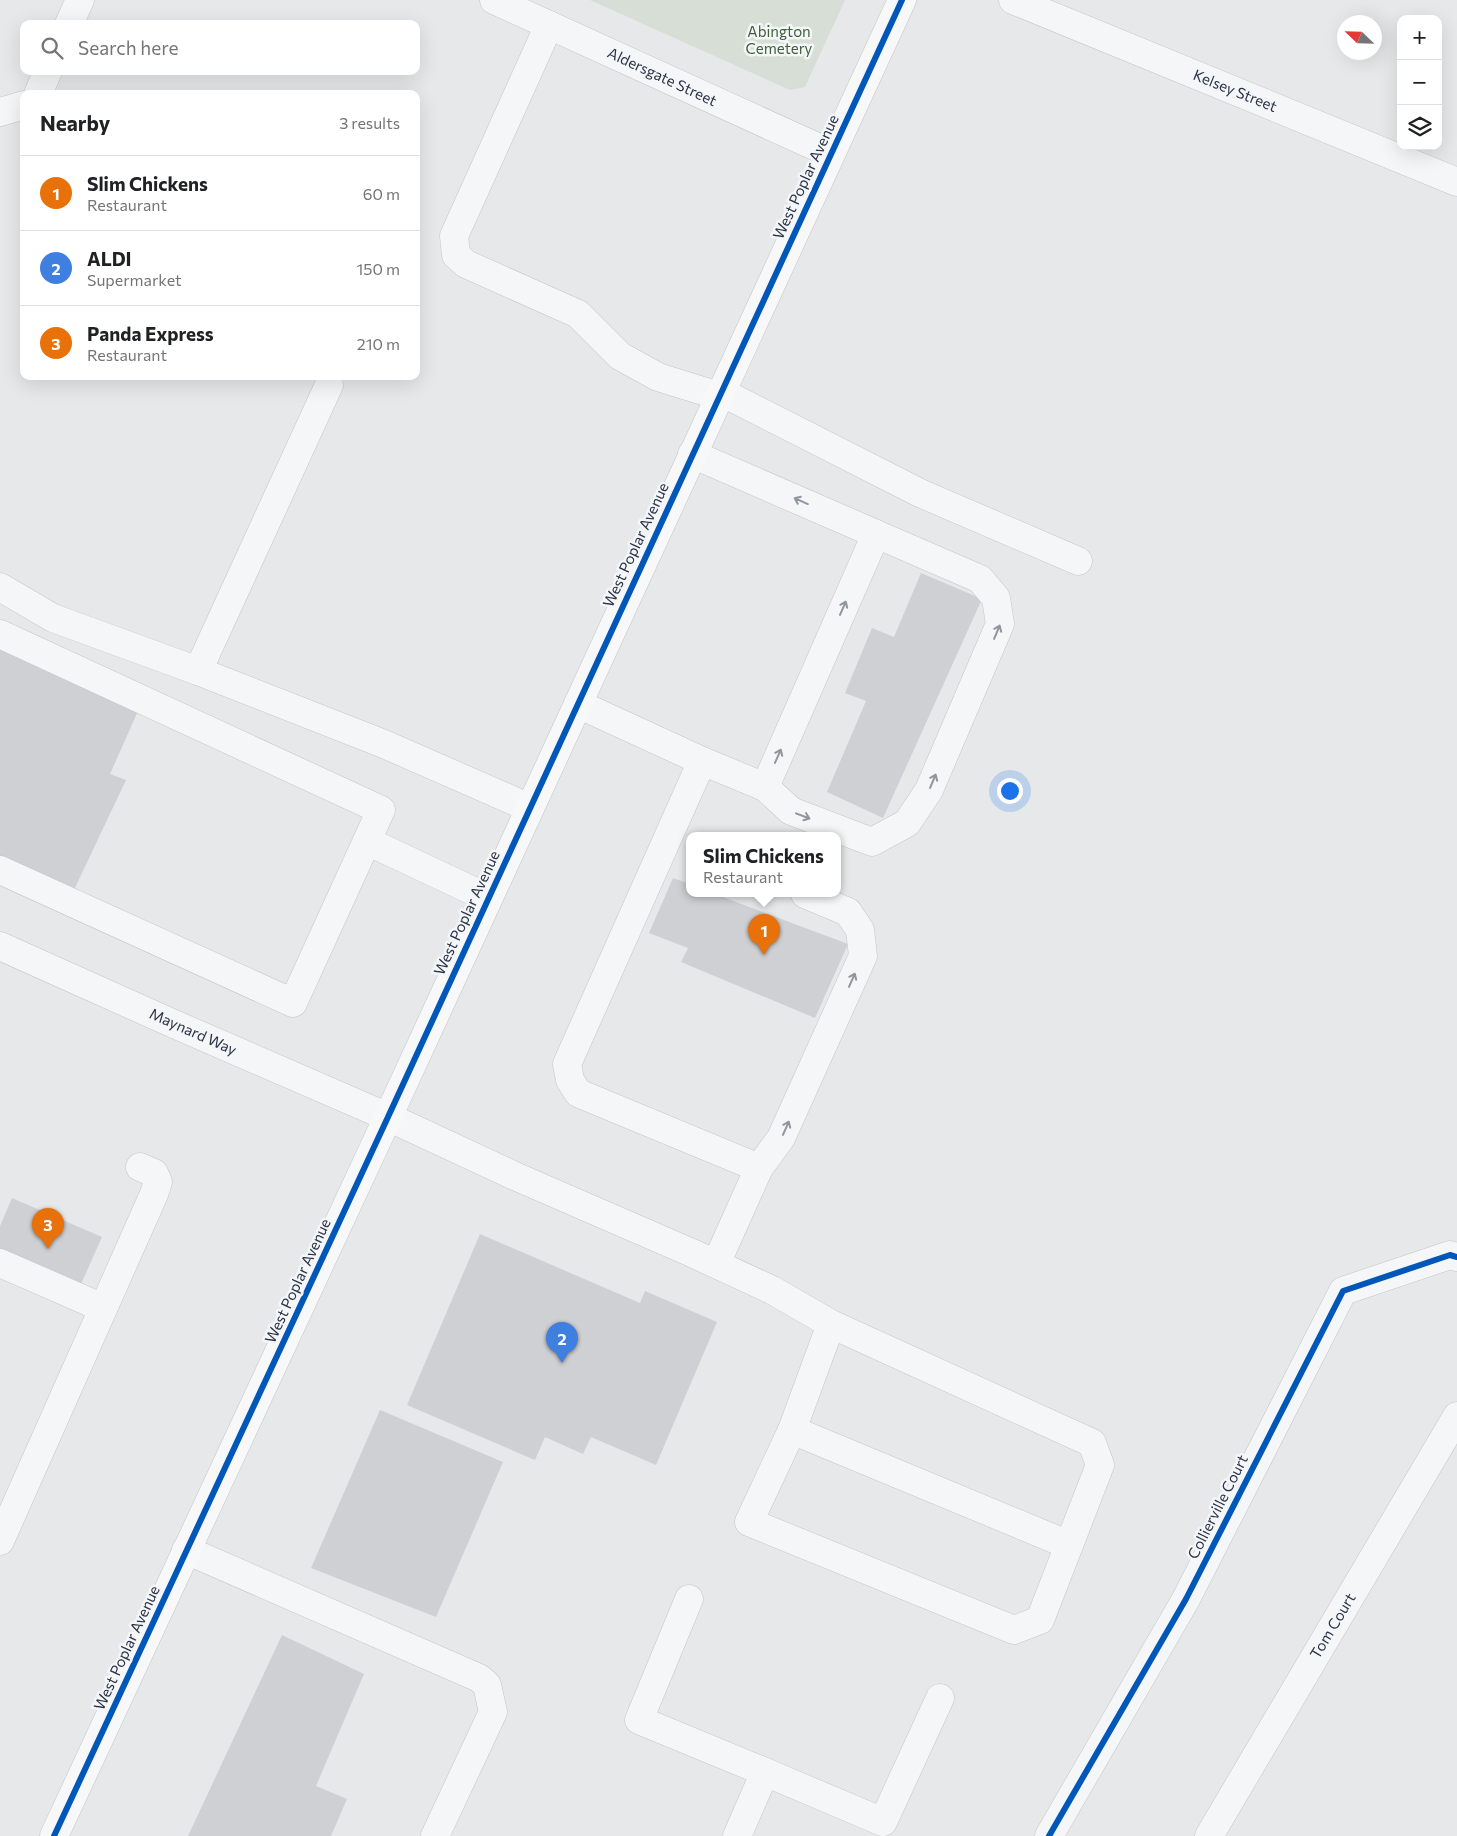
<!DOCTYPE html>
<html lang="en">
<head>
<meta charset="utf-8">
<style>
  :root { --surface:#fff; --page:#f6f6f6; --text:#202124; --muted:#757577; --line:#e0e0e0; --accent:#111827 }
  body { margin:0; font-family:Commissioner,sans-serif; background:var(--page); color:var(--text) }
  .controls { position:absolute; right:15px; top:15px; display:grid; overflow:hidden; border-radius:10px; box-shadow:0 5px 20px #0002 }
  .controls button { width:45px; height:45px; display:grid; place-items:center; padding:0; border:0; border-bottom:1px solid var(--line); background:var(--surface); color:var(--text); font:25px sans-serif }
  .compass { position:absolute; left:1337px; top:15px; width:45px; height:45px; border-radius:50%; background:var(--surface); box-shadow:0 5px 20px #0002; rotate:293deg }
  .you { position:absolute; left:1009px; top:790px; width:18px; height:18px; margin:-12px; border:4px solid #fff; border-radius:50%; background:#1a73e8; box-shadow:0 0 0 8px #1a73e833 }
  .badge { display:grid; place-items:center; width:32px; height:32px; border-radius:50%; background:var(--accent); color:#fff; font-size:16px; font-weight:700 }
  .pin { position:absolute; translate:-50% -41px; filter:drop-shadow(0 1px 2px #0008) }
  .pin::after { content:''; position:absolute; top:26px; width:18px; height:15px; background:inherit; clip-path:polygon(0 0,100% 0,50% 100%) }
  .popup { position:absolute; left:686px; top:832px; width:155px; height:65px; box-sizing:border-box; display:grid; place-content:center; border-radius:10px; background:var(--surface); filter:drop-shadow(0 1px 4px #0005); font-size:16px; white-space:nowrap; color:var(--muted) }
  .popup b { font-size:19px; color:var(--text) }
  .popup::after { content:''; position:absolute; left:50%; top:100%; margin-left:-10px; border:10px solid transparent; border-top-color:var(--surface) }
  .list { margin:0; padding:0; list-style:none }
  h2 { display:flex; justify-content:space-between; align-items:center; height:65px; margin:0; padding:0 20px; font-size:21px }
  h2 small { font-size:16px; font-weight:400; color:var(--muted) }
  .list li { display:grid; grid-template-columns:32px 1fr auto; gap:15px; align-items:center; box-sizing:border-box; height:75px; padding:0 20px; border-top:1px solid var(--line) }
  .list b { display:block; font-size:19px; white-space:nowrap }
  .list p { margin:0; font-size:16px; white-space:nowrap; color:var(--muted) }
  .list em { font-size:16px; font-style:normal; color:var(--muted) }
  .icon { flex:none; width:28px; height:28px; fill:none; stroke:currentColor; stroke-width:2; stroke-linecap:round; stroke-linejoin:round }
  .map { position:relative; flex:none; width:1457px; height:1836px; overflow:hidden }
  .search { position:absolute; background:var(--surface); box-shadow:0 5px 20px #0002; left:20px; top:20px; width:400px; height:55px; display:flex; align-items:center; gap:12px; box-sizing:border-box; padding:0 18px; border-radius:10px; color:var(--muted); font-size:19px }
  .panel { position:absolute; background:var(--surface); box-shadow:0 5px 20px #0002; left:20px; top:90px; width:400px; height:290px; border-radius:10px }
  .map>svg:first-child { display:block }
  .green { fill:#d6ded6 }
  .building { fill:#ced0d3 }
  .lines { fill:none; stroke-linecap:round; stroke-linejoin:round }
  .minor-casing { stroke:#c4c6c8; stroke-width:29 }
  .major-casing { stroke:#c2c5c8; stroke-width:29 }
  .minor { stroke:#f5f6f7; stroke-width:28 }
  .major { stroke:#f8f8f8; stroke-width:28 }
  .cycleway-casing { stroke:#f4f6f9; stroke-width:9 }
  .cycleway { stroke:#0057b8; stroke-width:6 }
  .oneway { stroke:#90959e }
  .labels { text-anchor:middle; stroke-width:5; stroke-linejoin:round; paint-order:stroke }
  .park-label { font-size:15px; fill:#3f6138; stroke:#f4f6f9 }
  .street-label { font-size:15px; fill:#2b3445; stroke:#f4f6f9 }
</style>
</head>
<body>
<div class="map">
<svg width="1457" height="1836" viewBox="0 0 1457 1836">
  <rect width="100%" height="100%" fill="#e6e8ea"/>
  <path class="green" d="M 590,0 L 845,0 L 805,87 L 790,90 Z"/>
  <g class="building">
    <path d="M 921,573 L 982,599 L 883,818 L 827,792 L 866,701 L 845,693 L 872,628 L 894,637 Z"/>
    <path d="M 0,648 L 138,711 L 110,774 L 126,780 L 73,892 L 0,857 Z"/>
    <path d="M 673,878 L 690,884 L 690,894 L 715,894 L 848,944 L 815,1018 L 681,962 L 688,948 L 649,933 Z"/>
    <path d="M 12,1198 L 102,1237 L 77,1293 L 0,1260 L 0,1226 Z"/>
    <path d="M 480,1234 L 640,1303 L 645,1291 L 717,1322 L 656,1465 L 591,1437 L 583,1454 L 545,1437 L 535,1460 L 407,1405 Z"/>
    <path d="M 380,1410 L 503,1462 L 436,1617 L 311,1568 Z"/>
    <path d="M 282,1635 L 364,1674 L 316,1786 L 347,1799 L 331,1836 L 188,1836 Z"/>
  </g>
  <g class="lines">
    <g class="minor-casing">
      <g id="minor">
        <path d="M 494,0 L 830,153"/>
        <path d="M 1013,0 L 1457,182"/>
        <path d="M 69,24 L 80,0"/>
        <path d="M 549,25 L 454,236 L 456,255 L 466,264 L 578,314 L 620,356 L 658,377 L 719,396"/>
        <path d="M 38,94 L 48,71"/>
        <path d="M 0,112 L 24,105"/>
        <path d="M 721,392 L 920,493 L 1078,561"/>
        <path d="M 0,587 L 53,618 L 198,671 L 384,744 L 530,808"/>
        <path d="M 0,634 L 381,810 L 293,1003 L 0,870"/>
        <path d="M 198,671 L 329,385"/>
        <path d="M 578,704 L 702,761 L 765,787 L 876,534 L 692,454"/>
        <path d="M 702,761 L 567,1064 L 570,1080 L 578,1093 L 759,1168"/>
        <path d="M 765,787 L 791,811 L 872,842 L 907,823 L 929,790 L 1000,624 L 996,598 L 980,579 L 876,534"/>
        <path d="M 367,841 L 488,898"/>
        <path d="M 0,946 L 174,1024 L 388,1117 L 517,1177 L 692,1253 L 772,1290 L 831,1324 L 1092,1443 L 1100,1465 L 1040,1620 L 1014,1630 L 749,1522 L 792,1430 L 831,1324"/>
        <path d="M 0,1263 L 103,1308"/>
        <path d="M 716,1264 L 759,1168 L 781,1138 L 863,956 L 860,930 L 848,912 L 805,894"/>
        <path d="M 792,1430 L 1069,1545"/>
        <path d="M 0,1541 L 154,1194 L 158,1182 L 154,1173 L 140,1167"/>
        <path d="M 186,1550 L 479,1678 L 487,1685 L 493,1712 L 435,1836"/>
        <path d="M 689,1599 L 639,1720 L 765,1772 L 737,1836"/>
        <path d="M 765,1772 L 883,1822 L 940,1698"/>
        <path d="M 1049,1836 L 1186,1599 L 1343,1291 L 1450,1255 L 1457,1257"/>
        <path d="M 1209,1836 L 1457,1416"/>
      </g>
    </g>
    <g class="major-casing">
      <path id="major" d="M 54,1836 L 388,1117 L 902,0"/>
    </g>
    <use href="#minor" class="minor"/>
    <use href="#major" class="major"/>
    <g class="cycleway-casing">
      <g id="cycleway">
        <path d="M 54,1836 L 388,1117 L 902,0"/>
        <path d="M 1049,1836 L 1186,1599 L 1343,1291 L 1450,1255 L 1457,1257"/>
      </g>
    </g>
    <use href="#cycleway" class="cycleway"/>
  </g>
  <defs><path id="oneway-shaft" d="M-6 0H5M1.5-3L5.5 0L1.5 3" fill="none" stroke-width="1.6" stroke-linecap="round" stroke-linejoin="round" transform="scale(1.25)"/></defs>
  <g class="oneway">
    <use href="#oneway-shaft" transform="translate(801 501) rotate(-156)"/>
    <use href="#oneway-shaft" transform="translate(843 608) rotate(-66)"/>
    <use href="#oneway-shaft" transform="translate(997 632) rotate(-67)"/>
    <use href="#oneway-shaft" transform="translate(778 756) rotate(-66)"/>
    <use href="#oneway-shaft" transform="translate(933 781) rotate(-67)"/>
    <use href="#oneway-shaft" transform="translate(803 816) rotate(21)"/>
    <use href="#oneway-shaft" transform="translate(852 980) rotate(-66)"/>
    <use href="#oneway-shaft" transform="translate(786 1128) rotate(-66)"/>
  </g>
  <g class="labels">
    <g class="park-label">
      <text x="779" y="37">Abington<tspan x="779" dy="17">Cemetery</tspan></text>
    </g>
    <g class="street-label">
      <text transform="translate(662 77) rotate(25)" y="5">Aldersgate Street</text>
      <text transform="translate(1235 91) rotate(22)" y="5">Kelsey Street</text>
      <text transform="translate(806 177) rotate(-65)" y="5">West Poplar Avenue</text>
      <text transform="translate(636 545) rotate(-65)" y="5">West Poplar Avenue</text>
      <text transform="translate(467 913) rotate(-65)" y="5">West Poplar Avenue</text>
      <text transform="translate(193 1032) rotate(24)" y="5">Maynard Way</text>
      <text transform="translate(298 1281) rotate(-65)" y="5">West Poplar Avenue</text>
      <text transform="translate(1218 1507) rotate(-63)" y="5">Collierville Court</text>
      <text transform="translate(1333 1626) rotate(-59)" y="5">Tom Court</text>
      <text transform="translate(127 1648) rotate(-65)" y="5">West Poplar Avenue</text>
    </g>
  </g>
</svg>
<div class="controls">
<button>+</button>
<button>−</button>
<button><svg class="icon" aria-label="layers" viewBox="0 0 24 24"><path d="M12 4l9 5-9 5-9-5zM3 14l9 5 9-5"/></svg></button>
</div>
<svg class="compass" viewBox="-18 -18 36 36"><path d="M0-13l5 13h-10z" fill="#e53935"/><path d="M0 13l5-13h-10z" fill="#757577"/></svg>
<div class="you"></div>
<div class="pin badge" style="left:764px;top:955px;background:#e8710a">1</div>
<div class="popup"><b>Slim Chickens</b>Restaurant</div>
<div class="pin badge" style="left:562px;top:1363px;background:#3f7fe0">2</div>
<div class="pin badge" style="left:48px;top:1249px;background:#e8710a">3</div>
<div class="search"><svg class="icon" aria-label="search" viewBox="0 0 24 24"><circle cx="10" cy="10" r="6"/><path d="M15 15l6 6"/></svg>Search here</div>
<section class="panel">
<h2>Nearby<small>3 results</small></h2>
<ul class="list">
<li><span class="badge" style="background:#e8710a">1</span><div><b>Slim Chickens</b><p>Restaurant</p></div><em>60 m</em></li>
<li><span class="badge" style="background:#3f7fe0">2</span><div><b>ALDI</b><p>Supermarket</p></div><em>150 m</em></li>
<li><span class="badge" style="background:#e8710a">3</span><div><b>Panda Express</b><p>Restaurant</p></div><em>210 m</em></li>
</ul>
</section>
</div>
</body>
</html>
